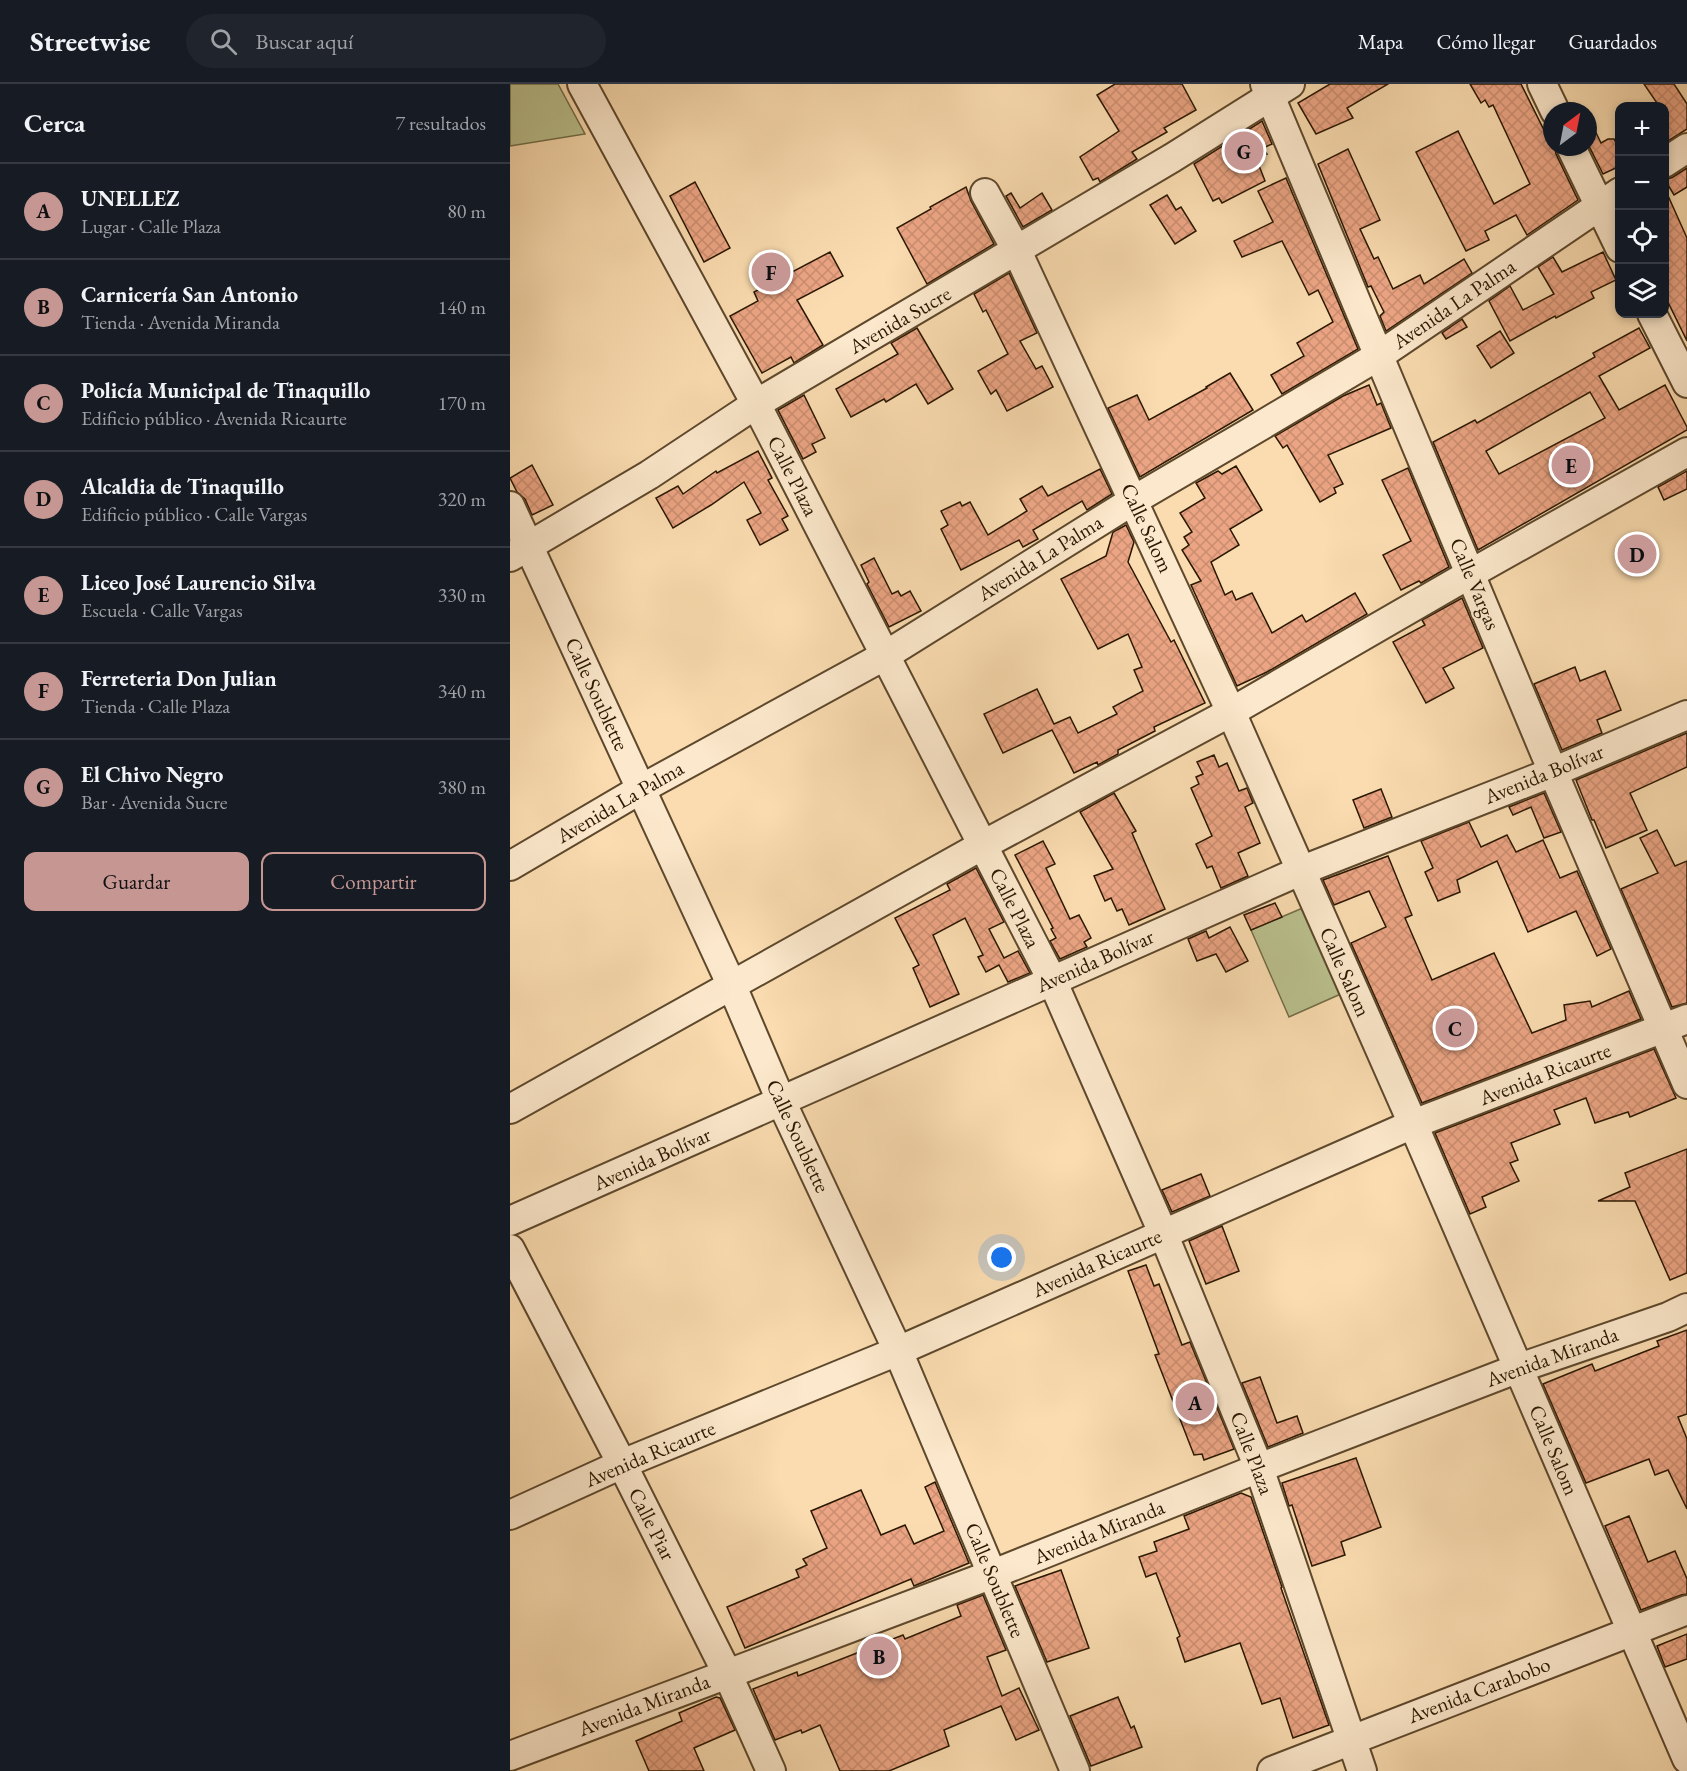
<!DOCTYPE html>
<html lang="es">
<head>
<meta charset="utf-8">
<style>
  :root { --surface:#171b24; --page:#20242c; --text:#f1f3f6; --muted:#9ea1a6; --line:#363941; --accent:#c59692 }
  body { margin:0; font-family:"EB Garamond",serif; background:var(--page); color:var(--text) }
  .controls { position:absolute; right:18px; top:18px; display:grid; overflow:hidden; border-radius:12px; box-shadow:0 3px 9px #0003 }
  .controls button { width:54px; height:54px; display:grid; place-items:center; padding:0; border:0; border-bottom:2px solid var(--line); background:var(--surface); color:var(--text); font:30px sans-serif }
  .compass { position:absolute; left:1033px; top:18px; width:54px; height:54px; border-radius:50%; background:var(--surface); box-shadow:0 3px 9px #0003; rotate:32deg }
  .you { position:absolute; left:492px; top:1174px; width:21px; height:21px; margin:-15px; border:4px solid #fff; border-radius:50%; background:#1a73e8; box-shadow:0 0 0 9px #1a73e833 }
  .badge { display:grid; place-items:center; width:39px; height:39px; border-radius:50%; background:var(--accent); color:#111; font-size:20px; font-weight:700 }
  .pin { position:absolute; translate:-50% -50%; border:3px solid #fff; box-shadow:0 2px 6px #0006 }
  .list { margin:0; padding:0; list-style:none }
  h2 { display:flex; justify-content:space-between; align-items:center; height:78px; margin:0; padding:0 24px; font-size:26px }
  h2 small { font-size:20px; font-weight:400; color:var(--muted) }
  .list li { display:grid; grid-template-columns:39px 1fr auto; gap:18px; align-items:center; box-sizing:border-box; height:96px; padding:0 24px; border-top:2px solid var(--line) }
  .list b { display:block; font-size:22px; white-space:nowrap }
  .list p { margin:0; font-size:20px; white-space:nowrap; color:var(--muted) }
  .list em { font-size:20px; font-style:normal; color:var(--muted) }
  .actions { display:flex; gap:12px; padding:18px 24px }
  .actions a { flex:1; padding:14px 0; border:2px solid var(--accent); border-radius:12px; text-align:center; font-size:21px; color:var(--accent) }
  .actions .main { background:var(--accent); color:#111 }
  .icon { flex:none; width:33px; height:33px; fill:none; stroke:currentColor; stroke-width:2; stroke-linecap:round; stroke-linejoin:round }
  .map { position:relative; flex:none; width:1177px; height:1687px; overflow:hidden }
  header { display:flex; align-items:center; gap:36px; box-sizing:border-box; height:84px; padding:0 30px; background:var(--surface); border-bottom:2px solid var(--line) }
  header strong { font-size:28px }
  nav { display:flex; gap:33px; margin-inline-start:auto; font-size:21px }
  .search { width:420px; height:54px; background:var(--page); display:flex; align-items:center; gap:15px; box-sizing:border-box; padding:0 21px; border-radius:33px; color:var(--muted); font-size:22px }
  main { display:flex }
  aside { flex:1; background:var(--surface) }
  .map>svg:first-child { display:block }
  .green { fill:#bac18e; stroke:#726c47; stroke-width:1.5 }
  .building { fill:url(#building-cross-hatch); stroke:#291700; stroke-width:1.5; fill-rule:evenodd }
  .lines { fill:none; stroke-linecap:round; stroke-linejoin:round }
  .minor-casing { stroke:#5d482c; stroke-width:32 }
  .minor { stroke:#fce8cc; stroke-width:28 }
  .labels { text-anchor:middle; stroke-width:4.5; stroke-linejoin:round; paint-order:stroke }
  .street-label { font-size:21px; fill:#291700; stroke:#fce8cc }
</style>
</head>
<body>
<header>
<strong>Streetwise</strong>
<div class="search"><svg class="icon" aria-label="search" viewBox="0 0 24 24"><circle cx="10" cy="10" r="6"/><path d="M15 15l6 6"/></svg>Buscar aquí</div>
<nav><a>Mapa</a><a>Cómo llegar</a><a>Guardados</a></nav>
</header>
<main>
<aside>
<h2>Cerca<small>7 resultados</small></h2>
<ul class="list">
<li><span class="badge">A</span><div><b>UNELLEZ</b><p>Lugar · Calle Plaza</p></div><em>80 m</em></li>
<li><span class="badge">B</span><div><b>Carnicería San Antonio</b><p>Tienda · Avenida Miranda</p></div><em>140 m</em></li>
<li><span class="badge">C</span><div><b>Policía Municipal de Tinaquillo</b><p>Edificio público · Avenida Ricaurte</p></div><em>170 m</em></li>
<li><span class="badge">D</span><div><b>Alcaldia de Tinaquillo</b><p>Edificio público · Calle Vargas</p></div><em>320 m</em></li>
<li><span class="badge">E</span><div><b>Liceo José Laurencio Silva</b><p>Escuela · Calle Vargas</p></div><em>330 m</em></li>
<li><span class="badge">F</span><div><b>Ferreteria Don Julian</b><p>Tienda · Calle Plaza</p></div><em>340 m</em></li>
<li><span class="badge">G</span><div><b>El Chivo Negro</b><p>Bar · Avenida Sucre</p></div><em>380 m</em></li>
</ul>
<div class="actions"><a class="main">Guardar</a><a>Compartir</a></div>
</aside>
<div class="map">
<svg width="1177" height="1687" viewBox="0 0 1177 1687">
  <defs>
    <pattern id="building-cross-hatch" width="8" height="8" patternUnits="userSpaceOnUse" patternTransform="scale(1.5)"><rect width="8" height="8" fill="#eca584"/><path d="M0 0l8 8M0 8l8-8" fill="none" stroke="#ca8d70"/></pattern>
  </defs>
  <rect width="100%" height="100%" fill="#fadcb0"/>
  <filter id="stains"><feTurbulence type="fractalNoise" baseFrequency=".00333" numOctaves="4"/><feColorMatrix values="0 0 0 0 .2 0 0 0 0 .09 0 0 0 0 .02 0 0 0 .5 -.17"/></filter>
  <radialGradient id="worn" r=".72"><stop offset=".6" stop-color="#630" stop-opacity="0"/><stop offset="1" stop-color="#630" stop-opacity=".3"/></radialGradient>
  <g class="green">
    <path d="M 0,0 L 48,0 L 75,50 L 0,62 Z"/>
    <path d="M 795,823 L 833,909 L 779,933 L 741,846 Z"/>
  </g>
  <g class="building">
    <path d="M 605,0 L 672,0 L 686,26 L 654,44 L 657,48 L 622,68 L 627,75 L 590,98 L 588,94 L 583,96 L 570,73 L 609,47 L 587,11 Z"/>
    <path d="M 820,0 L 878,0 L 837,24 L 843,34 L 806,50 L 788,19 Z"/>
    <path d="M 960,0 L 1011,0 L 1034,46 L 1042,43 L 1042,63 L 1045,63 L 1046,70 L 1068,116 L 1017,151 L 1006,131 L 975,147 L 979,156 L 956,167 L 906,68 L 948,47 L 984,120 L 1020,100 L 983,21 L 979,23 L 975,16 L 971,19 Z"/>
    <path d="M 1134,0 L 1164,0 L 1177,20 L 1177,45 L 1155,59 L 1155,22 L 1149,22 Z"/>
    <path d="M 1078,32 L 1091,59 L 1098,55 L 1104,55 L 1110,65 L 1110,82 L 1093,90 L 1078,60 Z"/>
    <path d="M 752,37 L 762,60 L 753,64 L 757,70 L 746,74 L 755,97 L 712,119 L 709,114 L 703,117 L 684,80 Z"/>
    <path d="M 838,65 L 870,136 L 850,145 L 864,175 L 868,173 L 883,205 L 910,191 L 914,200 L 954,175 L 962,189 L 876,247 L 870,232 L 874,228 L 861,202 L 858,203 L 808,80 Z"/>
    <path d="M 1177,84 L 1177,103 L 1164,111 L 1155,96 L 1163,93 Z"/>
    <path d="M 776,94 L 848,265 L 772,310 L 761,291 L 794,272 L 787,259 L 823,238 L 808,206 L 799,211 L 772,157 L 732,173 L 724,157 L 763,138 L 748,107 Z"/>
    <path d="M 185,98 L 220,164 L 194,178 L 160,112 Z"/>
    <path d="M 456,103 L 461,117 L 484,160 L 417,200 L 387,144 L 421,125 L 420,123 Z"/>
    <path d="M 1155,105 L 1177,154 L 1177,257 L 1155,212 Z"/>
    <path d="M 501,109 L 510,124 L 532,109 L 542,126 L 513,143 L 496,112 Z"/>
    <path d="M 657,111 L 666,126 L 671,123 L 686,147 L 665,160 L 640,121 Z"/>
    <path d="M 320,168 L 333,192 L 287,216 L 313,261 L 284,279 L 281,273 L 252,289 L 220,232 L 248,217 L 244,208 Z"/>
    <path d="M 1093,168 L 1106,196 L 1081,208 L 1084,214 L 1046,234 L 1045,232 L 1000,257 L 979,217 L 1000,202 L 1013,226 L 1044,210 L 1028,183 L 1043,173 L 1052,188 Z"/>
    <path d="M 499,189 L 527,249 L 510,257 L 526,285 L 532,282 L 543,303 L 497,327 L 486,306 L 481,310 L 468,287 L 498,270 L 476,226 L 473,228 L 464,210 Z"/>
    <path d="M 952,235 L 957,243 L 936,255 L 932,249 Z"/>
    <path d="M 407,244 L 443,305 L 418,320 L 406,300 L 376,318 L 374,315 L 341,333 L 326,305 L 388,270 L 381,259 Z"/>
    <path d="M 1129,244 L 1140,264 L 1089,292 L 1109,326 L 1155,301 L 1177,343 L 1177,346 L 968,466 L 923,358 L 965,336 L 967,339 L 1085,273 L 1083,269 ZM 1080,308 L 1095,334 L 989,390 L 976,367 Z"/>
    <path d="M 990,247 L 1004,269 L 981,284 L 967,262 Z"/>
    <path d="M 720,289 L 743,326 L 630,393 L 598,324 L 627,311 L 639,336 L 697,304 L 696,303 Z"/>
    <path d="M 859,301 L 867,321 L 871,319 L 881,344 L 818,371 L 833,400 L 824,404 L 826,409 L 810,418 L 777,361 L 773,364 L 765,352 L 833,312 Z"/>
    <path d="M 294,311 L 315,354 L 302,360 L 306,368 L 293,375 L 268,326 Z"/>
    <path d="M 248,367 L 262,394 L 258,396 L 278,432 L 272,435 L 278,446 L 250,461 L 237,436 L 251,429 L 234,398 L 201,421 L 163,444 L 146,414 L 168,402 L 173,410 L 206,387 L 207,389 Z"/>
    <path d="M 22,381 L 43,421 L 22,431 L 15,415 L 7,408 L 0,394 Z"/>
    <path d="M 726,382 L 752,426 L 720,445 L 729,461 L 701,478 L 715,511 L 722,507 L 726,516 L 742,509 L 762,549 L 792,531 L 796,538 L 845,509 L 857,530 L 757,588 L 727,602 L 681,501 L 691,497 L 672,466 L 679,461 L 674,453 L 682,448 L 670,429 L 695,414 L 686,399 L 708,387 L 712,390 Z"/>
    <path d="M 898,384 L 939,483 L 911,499 L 909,497 L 891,506 L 873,471 L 901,457 L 872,396 Z"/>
    <path d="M 590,385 L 602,410 L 577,426 L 572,417 L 523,446 L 528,455 L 513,463 L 509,456 L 451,486 L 431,445 L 438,441 L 431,427 L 450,418 L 452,422 L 460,418 L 478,451 L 517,427 L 510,415 L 532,402 L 538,412 Z"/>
    <path d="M 1177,387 L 1177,405 L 1154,416 L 1148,403 Z"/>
    <path d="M 616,441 L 624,458 L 618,478 L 661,558 L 664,556 L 695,619 L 644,643 L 645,647 L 608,666 L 608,670 L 588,681 L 587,678 L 564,689 L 542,646 L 493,669 L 474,630 L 527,605 L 544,640 L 560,633 L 568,649 L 607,630 L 603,623 L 633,607 L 624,586 L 632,583 L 618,550 L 588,565 L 551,495 L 596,472 L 603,448 Z"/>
    <path d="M 364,474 L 382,510 L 388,507 L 391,512 L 400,507 L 411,527 L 379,543 L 357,500 L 359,498 L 351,481 Z"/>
    <path d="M 952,514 L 973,564 L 933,584 L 944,604 L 916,619 L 883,558 L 915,541 L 912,536 Z"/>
    <path d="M 1065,583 L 1070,597 L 1095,587 L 1111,626 L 1087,636 L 1092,649 L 1052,666 L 1024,600 Z"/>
    <path d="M 1177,649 L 1177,683 L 1120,709 L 1137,746 L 1096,764 L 1084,736 L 1082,736 L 1066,696 Z"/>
    <path d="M 704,671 L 709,683 L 717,679 L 729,707 L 737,704 L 743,719 L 735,723 L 750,759 L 728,769 L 738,792 L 711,804 L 702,782 L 697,784 L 686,760 L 702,752 L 681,704 L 689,700 L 686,693 L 693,690 L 687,678 Z"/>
    <path d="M 871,705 L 882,733 L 854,744 L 843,716 Z"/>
    <path d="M 604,709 L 626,747 L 622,749 L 655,825 L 619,841 L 612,825 L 607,827 L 601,814 L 595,817 L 584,792 L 603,785 L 570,728 Z"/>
    <path d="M 1034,709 L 1051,748 L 1034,754 L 1021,723 L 1003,731 L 999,723 Z"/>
    <path d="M 959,738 L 971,763 L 997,751 L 1006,768 L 1033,756 L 1050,794 L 1067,787 L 1101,865 L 1087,872 L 1066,827 L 1018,848 L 987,777 L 947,796 L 950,808 L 928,817 L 915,788 L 923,784 L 911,757 Z"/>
    <path d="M 1147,746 L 1165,782 L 1177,777 L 1177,919 L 1162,923 L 1111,805 L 1148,789 L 1130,754 Z"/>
    <path d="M 533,757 L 545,780 L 536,784 L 560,835 L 569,831 L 581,854 L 574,858 L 577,863 L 550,875 L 540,857 L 546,854 L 541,845 L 543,844 L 505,771 Z"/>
    <path d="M 878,772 L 902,831 L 895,834 L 922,896 L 984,869 L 1022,949 L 1056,936 L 1054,921 L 1080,917 L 1082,923 L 1119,907 L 1131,935 L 912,1019 L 841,859 L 876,843 L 859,807 L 824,821 L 813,796 Z"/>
    <path d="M 466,784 L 494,838 L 479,845 L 494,874 L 508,867 L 520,889 L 498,898 L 489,881 L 476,888 L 468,873 L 473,871 L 455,834 L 423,851 L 449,910 L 420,923 L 403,884 L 409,881 L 385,834 L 440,806 L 437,800 Z"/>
    <path d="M 765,819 L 772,833 L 741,846 L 734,831 Z"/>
    <path d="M 720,843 L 738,877 L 716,888 L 706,870 L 687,877 L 678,855 L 696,847 L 699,854 Z"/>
    <path d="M 1144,965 L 1166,1014 L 1120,1033 L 1118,1028 L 1085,1039 L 1076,1014 L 1044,1026 L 1050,1040 L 1001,1059 L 1008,1076 L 1000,1079 L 1009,1097 L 972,1113 L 976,1123 L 960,1130 L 925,1049 Z"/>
    <path d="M 1177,1065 L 1177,1189 L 1160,1196 L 1125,1117 L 1088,1117 L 1120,1103 L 1115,1089 Z"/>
    <path d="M 691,1090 L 700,1112 L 662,1128 L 652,1106 Z"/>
    <path d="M 712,1142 L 729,1187 L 696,1200 L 679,1157 Z"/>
    <path d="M 636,1181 L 644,1202 L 649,1200 L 672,1261 L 680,1258 L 724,1365 L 694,1376 L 692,1370 L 684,1371 L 645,1271 L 649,1270 L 618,1187 Z"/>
    <path d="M 1177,1246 L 1177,1330 L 1168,1333 L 1177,1355 L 1177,1425 L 1158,1386 L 1145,1391 L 1139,1375 L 1076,1399 L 1033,1300 L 1082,1280 L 1085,1287 L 1149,1262 L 1147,1257 Z"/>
    <path d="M 750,1293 L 767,1339 L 787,1332 L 793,1349 L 758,1363 L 732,1299 Z"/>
    <path d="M 846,1374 L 871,1443 L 831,1458 L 835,1471 L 802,1482 L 782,1421 L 779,1422 L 772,1399 Z"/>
    <path d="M 425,1398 L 459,1479 L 404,1502 L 401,1495 L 235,1564 L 217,1523 L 289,1493 L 286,1486 L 297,1481 L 293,1475 L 317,1464 L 301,1427 L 351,1406 L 371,1451 L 395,1441 L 404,1460 L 434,1447 L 415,1403 Z"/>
    <path d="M 731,1409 L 741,1413 L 772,1503 L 771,1504 L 819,1641 L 783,1654 L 770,1614 L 752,1620 L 730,1559 L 675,1578 L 667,1554 L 670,1552 L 646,1489 L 636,1493 L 629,1473 L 647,1467 L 644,1458 L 679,1445 L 674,1432 Z"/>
    <path d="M 1119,1432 L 1138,1478 L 1165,1467 L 1177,1495 L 1177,1510 L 1171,1511 L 1131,1526 L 1095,1442 Z"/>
    <path d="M 551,1486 L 579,1564 L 537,1578 L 505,1502 Z"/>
    <path d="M 473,1511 L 496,1566 L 477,1573 L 492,1612 L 509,1604 L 529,1646 L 506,1656 L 491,1622 L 434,1646 L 439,1662 L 379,1687 L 330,1687 L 310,1641 L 292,1649 L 291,1646 L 265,1656 L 243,1605 L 287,1588 L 288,1592 L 393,1551 L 395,1555 L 451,1532 L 447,1521 Z"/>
    <path d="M 1177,1550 L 1177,1575 L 1155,1583 L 1147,1562 Z"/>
    <path d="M 206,1613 L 210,1614 L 225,1646 L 184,1664 L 194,1687 L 139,1687 L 126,1657 L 172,1637 L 169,1629 Z"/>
    <path d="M 608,1613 L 621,1644 L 624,1642 L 632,1663 L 581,1682 L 560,1632 Z"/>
  </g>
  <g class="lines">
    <g class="minor-casing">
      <g id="minor">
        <path d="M 72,0 L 246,320 L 542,896 L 653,1149 L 749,1384 L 852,1687"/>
        <path d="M 755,0 L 1043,688 L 1177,1000"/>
        <path d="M 1032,0 L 1045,27"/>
        <path d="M 1061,63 L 1110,164"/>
        <path d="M 1154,79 L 1177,64"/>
        <path d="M 475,109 L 507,167 L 721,628 L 903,1040 L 1177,1675"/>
        <path d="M 1142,230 L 1177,299"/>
        <path d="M 0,422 L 222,902 L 271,1017 L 388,1267 L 565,1687"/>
        <path d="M 0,473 L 139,391 L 246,320 L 662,74 L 780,0"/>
        <path d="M 0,782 L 131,705 L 376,571 L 624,416 L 737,350 L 870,271 L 1110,108"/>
        <path d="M 0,1025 L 473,761 L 721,628 L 960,490 L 1177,368"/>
        <path d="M 0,1137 L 790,787 L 1043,688 L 1177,631"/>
        <path d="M 0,1165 L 112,1380 L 217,1589 L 261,1687"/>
        <path d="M 0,1431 L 112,1380 L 388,1267 L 903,1040 L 1177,935"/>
        <path d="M 0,1672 L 483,1490 L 749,1384 L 1009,1284 L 1158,1233 L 1177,1224"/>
        <path d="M 762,1687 L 1177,1526"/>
      </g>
    </g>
    <use href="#minor" class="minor"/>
  </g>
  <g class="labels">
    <g class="street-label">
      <text transform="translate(944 220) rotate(-34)" y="7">Avenida La Palma</text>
      <text transform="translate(390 236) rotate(-30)" y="7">Avenida Sucre</text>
      <text transform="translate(283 392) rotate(63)" y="7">Calle Plaza</text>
      <text transform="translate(637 444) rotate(65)" y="7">Calle Salom</text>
      <text transform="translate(530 474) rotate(-32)" y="7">Avenida La Palma</text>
      <text transform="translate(965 500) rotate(67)" y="7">Calle Vargas</text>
      <text transform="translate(87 610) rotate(65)" y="7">Calle Soublette</text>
      <text transform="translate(1034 690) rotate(-22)" y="7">Avenida Bolívar</text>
      <text transform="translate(110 718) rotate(-30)" y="7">Avenida La Palma</text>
      <text transform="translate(505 824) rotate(63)" y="7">Calle Plaza</text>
      <text transform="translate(585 877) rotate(-24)" y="7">Avenida Bolívar</text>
      <text transform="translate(835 888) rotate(66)" y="7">Calle Salom</text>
      <text transform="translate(1035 990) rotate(-21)" y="7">Avenida Ricaurte</text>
      <text transform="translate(288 1052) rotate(65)" y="7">Calle Soublette</text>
      <text transform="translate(142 1075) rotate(-24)" y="7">Avenida Bolívar</text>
      <text transform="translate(587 1179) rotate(-24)" y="7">Avenida Ricaurte</text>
      <text transform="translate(1042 1273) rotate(-20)" y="7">Avenida Miranda</text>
      <text transform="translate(1044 1366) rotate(67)" y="7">Calle Salom</text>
      <text transform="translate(742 1369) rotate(69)" y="7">Calle Plaza</text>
      <text transform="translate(140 1370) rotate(-23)" y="7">Avenida Ricaurte</text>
      <text transform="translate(142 1440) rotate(63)" y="7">Calle Piar</text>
      <text transform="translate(589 1448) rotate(-22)" y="7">Avenida Miranda</text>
      <text transform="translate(485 1496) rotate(67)" y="7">Calle Soublette</text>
      <text transform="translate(969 1606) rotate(-21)" y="7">Avenida Carabobo</text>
      <text transform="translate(134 1621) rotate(-21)" y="7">Avenida Miranda</text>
    </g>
  </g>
  <rect width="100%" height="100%" filter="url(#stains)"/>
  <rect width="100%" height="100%" fill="url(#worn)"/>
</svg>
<div class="controls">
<button>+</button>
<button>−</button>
<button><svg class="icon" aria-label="locate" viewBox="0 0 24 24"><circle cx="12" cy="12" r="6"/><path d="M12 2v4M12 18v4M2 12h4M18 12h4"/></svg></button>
<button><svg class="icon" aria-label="layers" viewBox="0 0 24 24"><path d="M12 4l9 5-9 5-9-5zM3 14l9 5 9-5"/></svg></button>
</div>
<svg class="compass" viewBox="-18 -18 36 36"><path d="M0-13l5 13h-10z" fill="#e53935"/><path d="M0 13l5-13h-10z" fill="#9ea1a6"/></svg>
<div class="you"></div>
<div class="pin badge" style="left:685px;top:1318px">A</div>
<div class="pin badge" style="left:369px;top:1572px">B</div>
<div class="pin badge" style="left:945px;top:944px">C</div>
<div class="pin badge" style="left:1127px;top:470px">D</div>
<div class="pin badge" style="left:1061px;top:381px">E</div>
<div class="pin badge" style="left:261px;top:188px">F</div>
<div class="pin badge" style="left:734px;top:67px">G</div>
</div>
</main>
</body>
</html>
